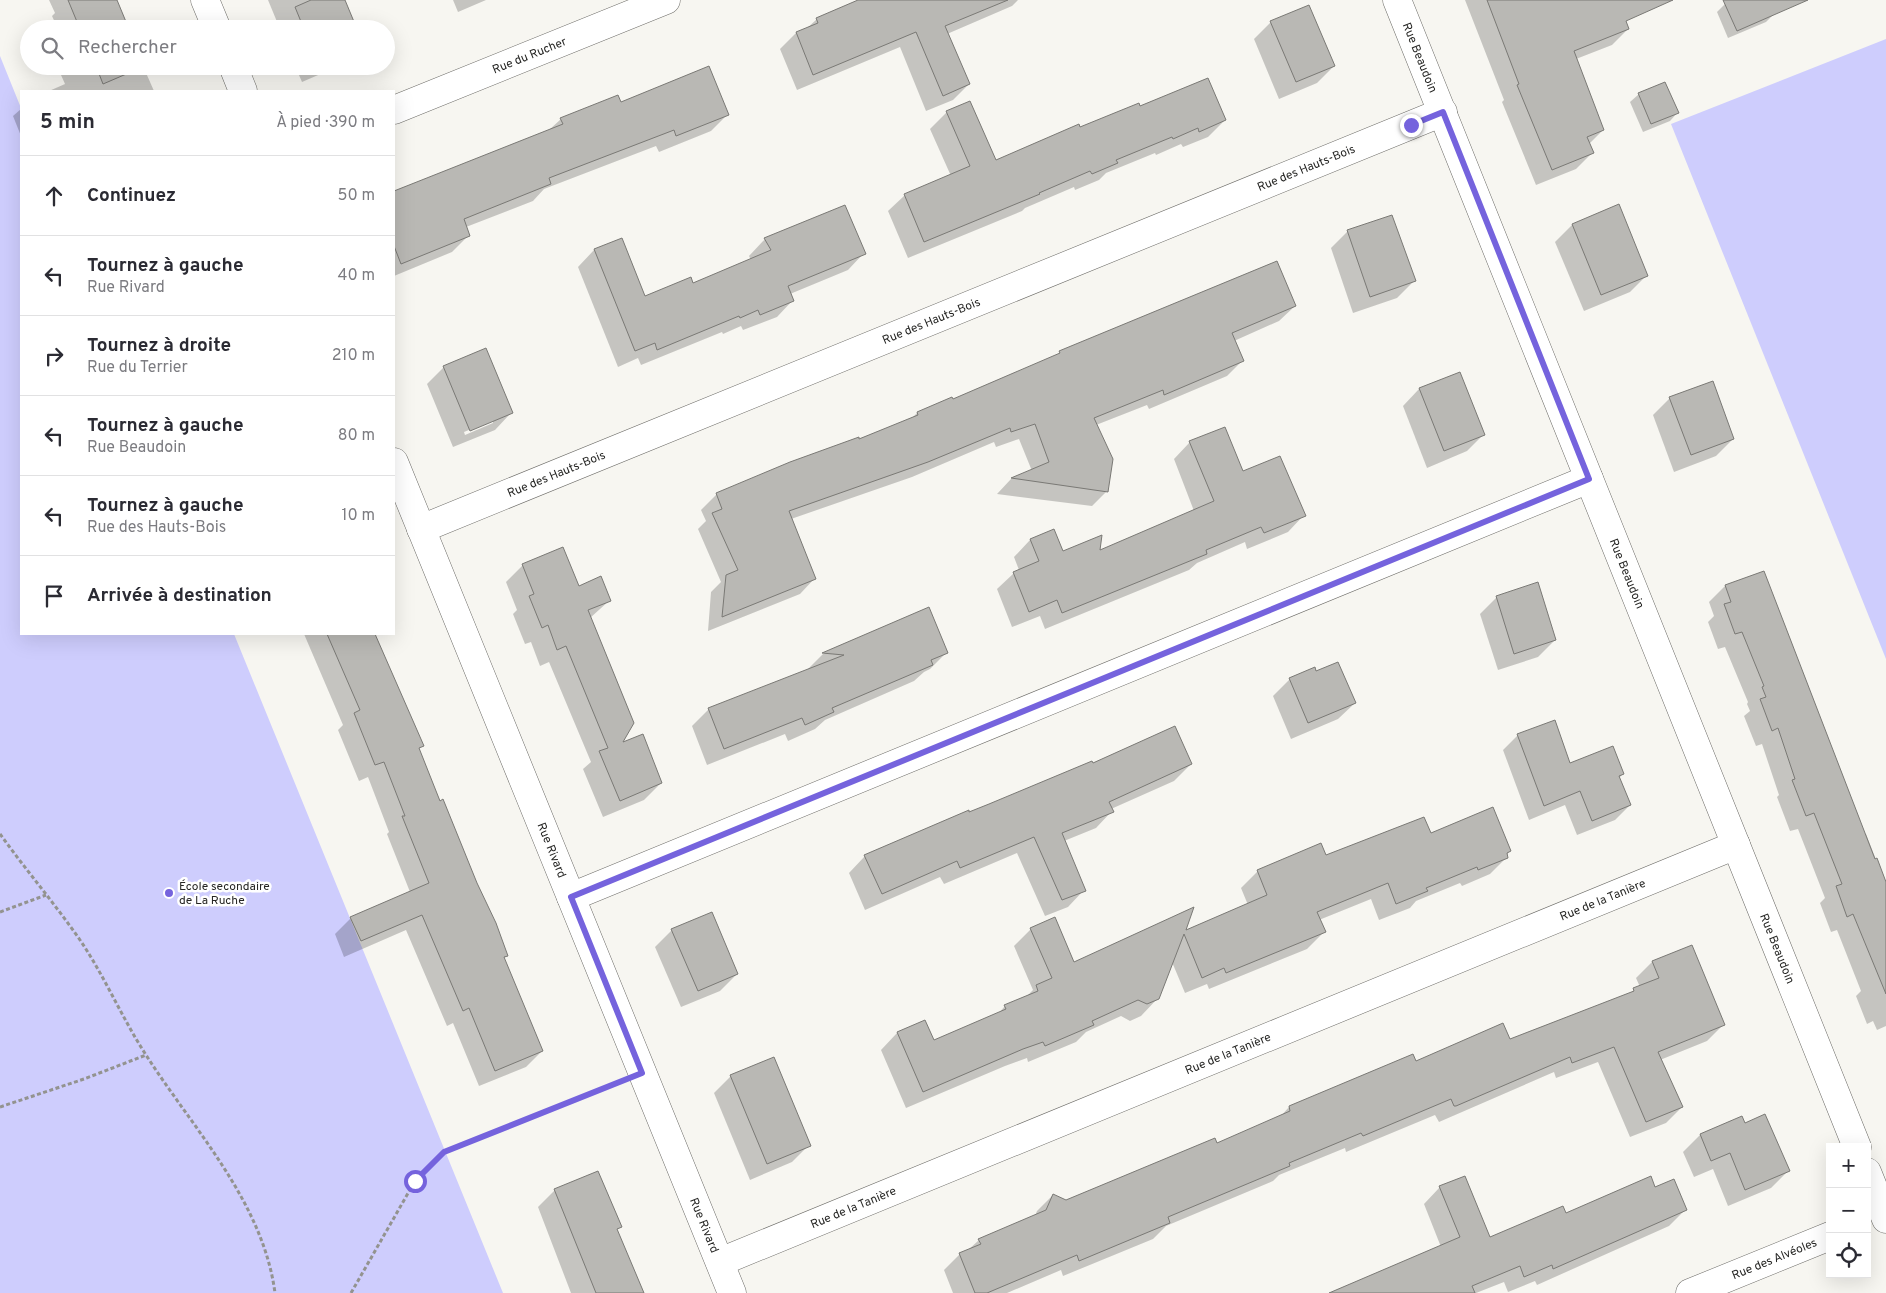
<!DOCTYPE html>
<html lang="fr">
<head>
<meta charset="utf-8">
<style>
  :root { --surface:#fff; --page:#f2f2f3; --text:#2b2b33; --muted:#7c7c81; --line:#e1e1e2 }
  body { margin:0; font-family:Overpass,sans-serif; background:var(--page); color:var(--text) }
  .controls { position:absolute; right:15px; bottom:15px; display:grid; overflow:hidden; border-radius:0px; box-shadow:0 5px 20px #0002 }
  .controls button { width:45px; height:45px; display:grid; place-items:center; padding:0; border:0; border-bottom:1px solid var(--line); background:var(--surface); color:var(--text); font:25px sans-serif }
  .stop { position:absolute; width:15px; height:15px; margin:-11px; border:4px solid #7563dd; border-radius:50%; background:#fff }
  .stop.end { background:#7563dd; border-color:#fff; box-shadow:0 1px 5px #0008 }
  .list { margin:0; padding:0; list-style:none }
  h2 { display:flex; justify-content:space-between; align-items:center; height:65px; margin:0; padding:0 20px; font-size:21px }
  h2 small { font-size:16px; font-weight:400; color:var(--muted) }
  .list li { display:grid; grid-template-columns:32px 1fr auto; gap:15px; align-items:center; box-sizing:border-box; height:80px; padding:0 20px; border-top:1px solid var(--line) }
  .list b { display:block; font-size:19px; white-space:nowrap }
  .list p { margin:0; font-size:16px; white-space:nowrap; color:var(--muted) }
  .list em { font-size:16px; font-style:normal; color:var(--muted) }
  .icon { flex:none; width:28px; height:28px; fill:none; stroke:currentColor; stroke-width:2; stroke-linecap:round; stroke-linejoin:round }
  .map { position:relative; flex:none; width:1886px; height:1293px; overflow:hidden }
  .search { position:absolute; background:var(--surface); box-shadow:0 5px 20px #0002; left:20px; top:20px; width:375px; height:55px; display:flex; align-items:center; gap:12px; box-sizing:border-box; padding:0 18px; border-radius:28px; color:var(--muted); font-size:19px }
  .panel { position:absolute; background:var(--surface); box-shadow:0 5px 20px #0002; left:20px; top:90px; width:375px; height:545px; border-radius:0px }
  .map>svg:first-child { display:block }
  .green { fill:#cecdfd }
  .shadow { fill:#0003; fill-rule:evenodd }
  .building { fill:#b9b8b4; stroke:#7a7975 }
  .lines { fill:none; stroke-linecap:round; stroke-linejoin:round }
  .street-casing { stroke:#6d6c68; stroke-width:29 }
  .path { stroke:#93938f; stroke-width:3; stroke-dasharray:4 2.5; stroke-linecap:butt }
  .street { stroke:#fff; stroke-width:28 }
  .route { stroke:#7563dd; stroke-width:6 }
  .poi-dot { fill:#7563dd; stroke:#fff; stroke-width:2 }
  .labels { text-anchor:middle; stroke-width:5; stroke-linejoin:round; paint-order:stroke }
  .street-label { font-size:12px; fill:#262624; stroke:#fff }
  .poi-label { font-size:12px; fill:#262624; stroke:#fff; text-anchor:start }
</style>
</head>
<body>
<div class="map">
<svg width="1886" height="1293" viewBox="0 0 1886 1293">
  <rect width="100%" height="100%" fill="#f7f6f1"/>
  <g class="green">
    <path d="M 1886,39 L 1886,659 L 1671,124 Z"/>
    <path d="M 0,56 L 21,108 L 21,634 L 234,634 L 503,1293 L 0,1293 Z"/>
  </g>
  <g class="shadow">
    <path d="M 49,0 L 116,0 L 128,29 L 58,29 L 52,16 L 55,13 Z"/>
    <path d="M 268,0 L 344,0 L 356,29 L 280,29 Z"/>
    <path d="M 453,0 L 486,0 L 458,12 Z"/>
    <path d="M 862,0 L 1018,0 L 1012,6 L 947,34 L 969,84 L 953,100 L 926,111 L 900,47 L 797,90 L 780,49 L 796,33 L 805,30 L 817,19 Z"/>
    <path d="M 1465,0 L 1553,0 L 1628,29 L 1612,45 L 1576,59 L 1603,130 L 1589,144 L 1592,153 L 1576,169 L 1536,185 L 1502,102 L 1504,100 Z"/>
    <path d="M 1734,0 L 1768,0 L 1774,14 L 1766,22 L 1728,38 L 1717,12 L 1725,4 Z"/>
    <path d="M 1271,22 L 1334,66 L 1317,83 L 1279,99 L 1254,39 Z"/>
    <path d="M 57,66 L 143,66 L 154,91 L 49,91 L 65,84 Z"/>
    <path d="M 295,66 L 339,66 L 302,82 Z"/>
    <path d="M 1639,94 L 1678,112 L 1670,121 L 1643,132 L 1630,102 Z"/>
    <path d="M 969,103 L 995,161 L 1139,108 L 1225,120 L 1208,137 L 1183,147 L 1181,144 L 1156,155 L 1155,153 L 1106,173 L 1099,180 L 1075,190 L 1074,187 L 1025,208 L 1022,211 L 908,258 L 888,211 L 905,195 L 951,176 L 930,129 L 947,112 Z"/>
    <path d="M 620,104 L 728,114 L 711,131 L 659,152 L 656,146 L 544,189 L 533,201 L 466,227 L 469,235 L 452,252 L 394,276 L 394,193 L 549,130 L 561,119 Z"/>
    <path d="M 21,109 L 21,136 L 13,116 Z"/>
    <path d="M 1572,225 L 1647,275 L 1630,292 L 1584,311 L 1555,242 Z"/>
    <path d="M 1348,231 L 1414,281 L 1397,298 L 1353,313 L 1331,248 Z"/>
    <path d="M 765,239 L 864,253 L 848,270 L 790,294 L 793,300 L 777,317 L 743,330 L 741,326 L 723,334 L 722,332 L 641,365 L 638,358 L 618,367 L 578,267 L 594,250 L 621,240 L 644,298 L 693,285 L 751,260 L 749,256 Z"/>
    <path d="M 1295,306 L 1279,321 L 1234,341 L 1243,360 L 1227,376 L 1149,409 L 1147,405 L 1096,425 L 1107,491 L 1092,506 L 997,494 L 1011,479 L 1032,471 L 1019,439 L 996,447 L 994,442 L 912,477 L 791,519 L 815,578 L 800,594 L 708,631 L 711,592 L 721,582 L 698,529 L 706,521 L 701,510 L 717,494 L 911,419 L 917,413 L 952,399 L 952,400 L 1057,356 L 1060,352 Z"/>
    <path d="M 444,367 L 511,413 L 495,430 L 453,447 L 427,384 ZM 493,420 L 493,423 L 465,435 L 464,432 Z"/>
    <path d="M 1419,389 L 1484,434 L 1467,451 L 1427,468 L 1403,406 Z"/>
    <path d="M 1670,398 L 1733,439 L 1716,456 L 1674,472 L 1653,415 Z"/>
    <path d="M 1190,442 L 1243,473 L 1304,515 L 1288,532 L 1247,549 L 1245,542 L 1197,563 L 1189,570 L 1045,629 L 1040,616 L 1012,627 L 997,589 L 1014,573 L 1019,570 L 1014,557 L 1030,540 L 1053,531 L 1062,553 L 1099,552 L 1194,511 L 1174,459 Z"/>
    <path d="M 523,565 L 610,600 L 590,618 L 620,744 L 661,783 L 644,800 L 603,817 L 583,769 L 591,762 L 549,662 L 540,666 L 531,642 L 525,644 L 513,614 L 517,610 L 506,582 Z"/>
    <path d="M 1763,572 L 1864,835 L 1866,834 L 1886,885 L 1886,1026 L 1877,1030 L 1873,1021 L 1867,1024 L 1856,996 L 1861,991 L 1837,930 L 1831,932 L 1820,903 L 1825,898 L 1798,829 L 1790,831 L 1777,797 L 1779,795 L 1762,744 L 1756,746 L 1744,716 L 1750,711 L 1747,704 L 1748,702 L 1725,647 L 1718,649 L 1708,622 L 1714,616 L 1709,602 L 1725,586 Z"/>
    <path d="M 1497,597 L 1555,640 L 1538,657 L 1498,670 L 1480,614 Z"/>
    <path d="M 928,608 L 947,652 L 930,669 L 924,672 L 914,681 L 825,720 L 815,729 L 788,741 L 785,734 L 707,765 L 692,726 L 709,709 L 806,671 L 823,654 Z"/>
    <path d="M 304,634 L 374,634 L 422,746 L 418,749 L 440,802 L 507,955 L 504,959 L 542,1051 L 526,1067 L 479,1086 L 453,1023 L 447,1026 L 406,930 L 344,957 L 335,934 L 351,918 L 410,892 L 387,834 L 389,832 L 368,777 L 359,781 L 338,730 L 343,725 Z"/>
    <path d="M 1316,673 L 1355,703 L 1338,719 L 1291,739 L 1273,696 L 1290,679 Z"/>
    <path d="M 1518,735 L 1570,765 L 1623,774 L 1619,778 L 1630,805 L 1615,820 L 1577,835 L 1565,805 L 1529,820 L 1503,750 Z"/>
    <path d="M 1191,764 L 1174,781 L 1111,809 L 1112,811 L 1096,828 L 1064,841 L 1084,890 L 1068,907 L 1045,916 L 1017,853 L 944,884 L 940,877 L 865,910 L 849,873 L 865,856 L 1093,765 Z"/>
    <path d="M 1430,835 L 1510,851 L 1506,855 L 1507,857 L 1490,874 L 1462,886 L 1460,883 L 1416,901 L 1410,908 L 1379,920 L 1371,899 L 1319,920 L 1324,932 L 1307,949 L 1209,989 L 1207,984 L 1185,993 L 1172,962 L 1158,998 L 1141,1016 L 1130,1021 L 1121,1016 L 1086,1032 L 1076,1042 L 1028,1062 L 1027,1058 L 1005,1066 L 906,1108 L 881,1050 L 897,1033 L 933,1041 L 998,1014 L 1005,1006 L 1025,998 L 1033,990 L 1014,946 L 1031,929 L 1074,964 L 1183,932 L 1248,905 L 1241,888 L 1258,871 Z"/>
    <path d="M 672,930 L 737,974 L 720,991 L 681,1007 L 655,947 Z"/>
    <path d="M 1691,946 L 1723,1025 L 1707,1041 L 1660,1060 L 1682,1107 L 1666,1123 L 1630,1137 L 1598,1062 L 1556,1078 L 1554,1072 L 1439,1122 L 1435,1115 L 1346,1152 L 1345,1148 L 1279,1175 L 1273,1181 L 1166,1226 L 1153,1239 L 1063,1276 L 1061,1270 L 1007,1293 L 953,1293 L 944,1270 L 960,1254 L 967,1251 L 979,1240 L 1035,1216 L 1037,1211 L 1053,1195 L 1066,1201 L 1217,1144 L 1281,1116 L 1289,1107 L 1415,1062 L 1509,1041 L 1629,994 L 1640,987 L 1636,978 L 1652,962 Z"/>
    <path d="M 731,1076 L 809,1145 L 792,1162 L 750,1180 L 714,1093 Z"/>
    <path d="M 1744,1125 L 1788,1171 L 1771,1188 L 1728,1206 L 1713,1169 L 1694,1177 L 1683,1152 L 1700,1135 Z"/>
    <path d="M 1440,1187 L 1489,1238 L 1655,1189 L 1685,1210 L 1669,1226 L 1537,1285 L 1535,1281 L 1508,1292 L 1504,1282 L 1476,1293 L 1330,1293 L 1441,1247 L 1424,1204 Z"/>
    <path d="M 555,1190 L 620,1227 L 616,1230 L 642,1293 L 571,1293 L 538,1207 Z"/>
  </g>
  <g class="building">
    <path d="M 68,0 L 117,0 L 129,29 L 80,29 Z"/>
    <path d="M 311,0 L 345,0 L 357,29 L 304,29 L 295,7 Z"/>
    <path d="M 858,0 L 1008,0 L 945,26 L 970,84 L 943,96 L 916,32 L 813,75 L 796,32 L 818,23 L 816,18 Z"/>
    <path d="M 1487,0 L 1673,0 L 1626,21 L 1629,29 L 1574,51 L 1604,130 L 1587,137 L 1594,153 L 1552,170 L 1517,85 L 1519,84 Z"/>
    <path d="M 1723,0 L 1808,0 L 1737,31 Z"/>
    <path d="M 1309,5 L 1335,66 L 1296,82 L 1270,21 Z"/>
    <path d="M 96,66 L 145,66 L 103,84 Z"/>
    <path d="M 709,66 L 729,115 L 676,136 L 674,130 L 549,178 L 551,184 L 464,219 L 470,236 L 401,264 L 394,246 L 394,191 L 563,124 L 560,118 L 618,95 L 621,102 Z"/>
    <path d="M 1208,78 L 1226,120 L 1199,132 L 1198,128 L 1173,139 L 1172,137 L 1116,160 L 1118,163 L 1092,174 L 1090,171 L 1039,193 L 1040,194 L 924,242 L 904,194 L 970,166 L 946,111 L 970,101 L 996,160 L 1079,124 L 1080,127 L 1139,103 L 1140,106 Z"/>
    <path d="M 1665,82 L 1679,113 L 1651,124 L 1638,93 Z"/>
    <path d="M 1619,204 L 1648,276 L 1601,295 L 1572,224 Z"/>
    <path d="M 845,205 L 866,254 L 788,286 L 794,301 L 760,315 L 758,310 L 740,318 L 739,316 L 657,350 L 655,343 L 635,351 L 594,249 L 622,238 L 645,296 L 691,277 L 693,283 L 771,250 L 764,238 Z"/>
    <path d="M 1392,215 L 1416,281 L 1370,297 L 1347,230 Z"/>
    <path d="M 1277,261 L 1296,306 L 1232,333 L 1244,361 L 1164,395 L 1163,390 L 1094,418 L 1113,459 L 1108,492 L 1011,478 L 1049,462 L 1035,424 L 1011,432 L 1010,428 L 928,462 L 789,511 L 816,579 L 722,617 L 726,575 L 738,570 L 712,513 L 722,509 L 716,493 L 790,462 L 859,437 L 859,439 L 918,415 L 917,412 L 952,397 L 953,399 L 1060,353 L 1059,351 Z"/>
    <path d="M 486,348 L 513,413 L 470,431 L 443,366 Z"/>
    <path d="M 1460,372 L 1485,435 L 1444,451 L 1419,388 Z"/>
    <path d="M 1713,381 L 1734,439 L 1691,455 L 1669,397 Z"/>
    <path d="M 1225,427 L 1243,471 L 1280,456 L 1306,516 L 1264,533 L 1261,527 L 1206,550 L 1207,554 L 1062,613 L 1057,600 L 1029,612 L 1013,572 L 1039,561 L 1030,539 L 1054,529 L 1063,551 L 1102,535 L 1100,550 L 1214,501 L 1189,441 Z"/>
    <path d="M 563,547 L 579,586 L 601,576 L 611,601 L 588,610 L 634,723 L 623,742 L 643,734 L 662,783 L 620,801 L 599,751 L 608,748 L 566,646 L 557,650 L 548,625 L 542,628 L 529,596 L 534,594 L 522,564 Z"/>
    <path d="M 1764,571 L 1875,859 L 1877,858 L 1886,882 L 1886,994 L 1853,914 L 1847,917 L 1836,886 L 1842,884 L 1814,813 L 1806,816 L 1792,780 L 1795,779 L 1778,728 L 1772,731 L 1760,699 L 1766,697 L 1762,687 L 1764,686 L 1742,632 L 1735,634 L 1724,604 L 1731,602 L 1725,585 Z"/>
    <path d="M 1538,582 L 1556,640 L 1514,654 L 1496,596 Z"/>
    <path d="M 929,607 L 948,653 L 931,660 L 933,665 L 832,708 L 834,712 L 805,725 L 802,718 L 724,749 L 708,708 L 844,655 L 822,653 Z"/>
    <path d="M 327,634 L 375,634 L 424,746 L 419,748 L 440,801 L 443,799 L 477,883 L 496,923 L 508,956 L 504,957 L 543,1051 L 495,1071 L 469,1008 L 463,1011 L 422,915 L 361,941 L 350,917 L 429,883 L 402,816 L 405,816 L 384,762 L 375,765 L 354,713 L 360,710 Z"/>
    <path d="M 1338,662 L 1356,703 L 1308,723 L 1289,678 L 1315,667 L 1316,671 Z"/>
    <path d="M 1555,720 L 1570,763 L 1613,746 L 1624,774 L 1619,776 L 1631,805 L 1592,821 L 1580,791 L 1544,806 L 1517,734 Z"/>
    <path d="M 1175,726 L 1192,764 L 1109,802 L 1114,812 L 1062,833 L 1086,891 L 1062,900 L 1034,837 L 960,868 L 957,861 L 882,894 L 864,855 L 969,810 L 969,812 L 989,804 L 1092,761 L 1093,763 Z"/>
    <path d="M 1493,807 L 1511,851 L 1507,853 L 1508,858 L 1478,870 L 1477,867 L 1426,888 L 1428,891 L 1396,904 L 1388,883 L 1317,912 L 1326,932 L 1226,973 L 1224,968 L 1202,978 L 1184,934 L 1159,999 L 1147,1004 L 1138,1000 L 1092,1021 L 1094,1025 L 1045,1046 L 1043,1042 L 1023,1049 L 923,1092 L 897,1032 L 925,1020 L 934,1040 L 1006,1009 L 1004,1005 L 1038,991 L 1036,985 L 1052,978 L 1030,928 L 1055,917 L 1074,962 L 1194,907 L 1186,930 L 1267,895 L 1257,870 L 1321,843 L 1326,855 L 1424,817 L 1431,833 Z"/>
    <path d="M 712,912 L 738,974 L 698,991 L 671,929 Z"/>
    <path d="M 1692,945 L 1725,1025 L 1658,1052 L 1683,1107 L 1646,1122 L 1614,1047 L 1572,1063 L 1570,1057 L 1456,1106 L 1454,1106 L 1451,1099 L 1363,1136 L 1361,1133 L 1289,1163 L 1290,1166 L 1168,1217 L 1170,1223 L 1079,1261 L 1077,1255 L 987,1293 L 975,1293 L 959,1253 L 981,1244 L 978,1239 L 1046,1210 L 1053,1194 L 1066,1200 L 1215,1138 L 1217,1143 L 1290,1111 L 1289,1106 L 1413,1054 L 1416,1061 L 1503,1023 L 1510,1039 L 1634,991 L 1633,988 L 1659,978 L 1652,961 Z"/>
    <path d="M 774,1057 L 811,1146 L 767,1164 L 730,1075 Z"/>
    <path d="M 1765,1114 L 1790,1171 L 1745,1190 L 1730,1153 L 1711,1161 L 1700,1134 L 1742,1116 L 1745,1123 Z"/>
    <path d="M 598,1171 L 622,1227 L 617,1229 L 644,1293 L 596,1293 L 554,1189 Z"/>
    <path d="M 1465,1176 L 1490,1237 L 1563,1206 L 1566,1213 L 1651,1176 L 1655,1187 L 1674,1179 L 1687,1210 L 1553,1269 L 1552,1265 L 1524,1277 L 1520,1266 L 1472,1286 L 1475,1293 L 1329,1293 L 1460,1237 L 1439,1186 Z"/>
  </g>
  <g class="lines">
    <g class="street-casing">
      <g id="street">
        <path d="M 205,0 L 217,29"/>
        <path id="s1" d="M 1397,0 L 1857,1147"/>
        <path d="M 233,66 L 243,91"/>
        <path id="s2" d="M 394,110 L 666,0"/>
        <path id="s3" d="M 394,462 L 732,1293"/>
        <path id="s4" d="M 421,529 L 1443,112"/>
        <path d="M 571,897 L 1589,479"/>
        <path d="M 1867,1172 L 1886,1219"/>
        <path id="s5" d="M 720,1262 L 1736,845"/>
        <path id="s6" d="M 1690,1293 L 1830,1236"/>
      </g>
    </g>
    <g class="path">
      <path d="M 0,834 C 26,870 55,904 80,940 C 105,977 122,1018 146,1055 C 194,1130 263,1202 275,1293"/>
      <path d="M 0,912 L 46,895"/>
      <path d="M 0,1107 L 84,1079 L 146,1055"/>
      <path d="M 351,1293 L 415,1181 L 444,1152 L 614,1084"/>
    </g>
    <use href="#street" class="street"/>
  </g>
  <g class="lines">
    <path class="route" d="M 415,1181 L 444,1152 L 642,1073 L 571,897 L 1589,479 L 1443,112 L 1411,125"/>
  </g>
  <circle class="poi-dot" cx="169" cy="893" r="5"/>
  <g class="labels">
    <g class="street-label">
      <text dy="4" stroke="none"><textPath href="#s2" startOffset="146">Rue du Rucher</textPath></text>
      <text dy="4" stroke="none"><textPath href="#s1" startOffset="62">Rue Beaudoin</textPath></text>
      <text dy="4" stroke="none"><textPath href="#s4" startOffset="956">Rue des Hauts-Bois</textPath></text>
      <text dy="4" stroke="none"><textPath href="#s4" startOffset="551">Rue des Hauts-Bois</textPath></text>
      <text dy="4" stroke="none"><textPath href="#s4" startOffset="146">Rue des Hauts-Bois</textPath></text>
      <text dy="4" stroke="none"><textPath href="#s1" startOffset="618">Rue Beaudoin</textPath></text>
      <text dy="4" stroke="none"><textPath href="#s3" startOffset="419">Rue Rivard</textPath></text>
      <text dy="4" stroke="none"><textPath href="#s5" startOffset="954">Rue de la Tanière</textPath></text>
      <text dy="4" stroke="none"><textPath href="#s1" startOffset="1022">Rue Beaudoin</textPath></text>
      <text dy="4" stroke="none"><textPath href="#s5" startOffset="549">Rue de la Tanière</textPath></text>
      <text dy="4" stroke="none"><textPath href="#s5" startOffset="144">Rue de la Tanière</textPath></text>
      <text dy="4" stroke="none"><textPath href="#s3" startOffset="824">Rue Rivard</textPath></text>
      <text dy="4" stroke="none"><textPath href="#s6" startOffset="91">Rue des Alvéoles</textPath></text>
    </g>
    <g class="poi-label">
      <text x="179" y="890">École secondaire<tspan x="179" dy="14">de La Ruche</tspan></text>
    </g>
  </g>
</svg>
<div class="controls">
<button>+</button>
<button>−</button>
<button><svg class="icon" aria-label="locate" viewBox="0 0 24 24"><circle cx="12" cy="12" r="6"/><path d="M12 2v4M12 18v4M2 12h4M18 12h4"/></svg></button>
</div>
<div class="stop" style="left:415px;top:1181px"></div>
<div class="stop end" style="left:1411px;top:125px"></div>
<div class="search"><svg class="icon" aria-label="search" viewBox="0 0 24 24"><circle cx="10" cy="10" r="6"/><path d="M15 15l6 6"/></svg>Rechercher</div>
<section class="panel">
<h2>5 min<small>À pied · 390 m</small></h2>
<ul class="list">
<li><svg class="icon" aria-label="ahead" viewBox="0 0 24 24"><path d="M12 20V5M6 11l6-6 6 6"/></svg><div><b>Continuez</b></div><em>50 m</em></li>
<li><svg class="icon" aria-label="left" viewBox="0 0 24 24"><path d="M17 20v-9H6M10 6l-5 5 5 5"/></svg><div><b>Tournez à gauche</b><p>Rue Rivard</p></div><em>40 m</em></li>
<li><svg class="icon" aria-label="right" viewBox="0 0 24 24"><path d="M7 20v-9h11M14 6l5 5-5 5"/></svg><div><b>Tournez à droite</b><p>Rue du Terrier</p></div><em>210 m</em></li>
<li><svg class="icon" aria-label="left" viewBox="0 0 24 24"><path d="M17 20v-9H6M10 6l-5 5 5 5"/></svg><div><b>Tournez à gauche</b><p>Rue Beaudoin</p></div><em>80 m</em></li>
<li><svg class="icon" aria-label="left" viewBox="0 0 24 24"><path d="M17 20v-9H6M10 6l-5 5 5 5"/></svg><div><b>Tournez à gauche</b><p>Rue des Hauts-Bois</p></div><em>10 m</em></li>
<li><svg class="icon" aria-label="arrive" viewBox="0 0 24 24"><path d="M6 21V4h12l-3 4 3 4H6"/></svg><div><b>Arrivée à destination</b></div></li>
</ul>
</section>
</div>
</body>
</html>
